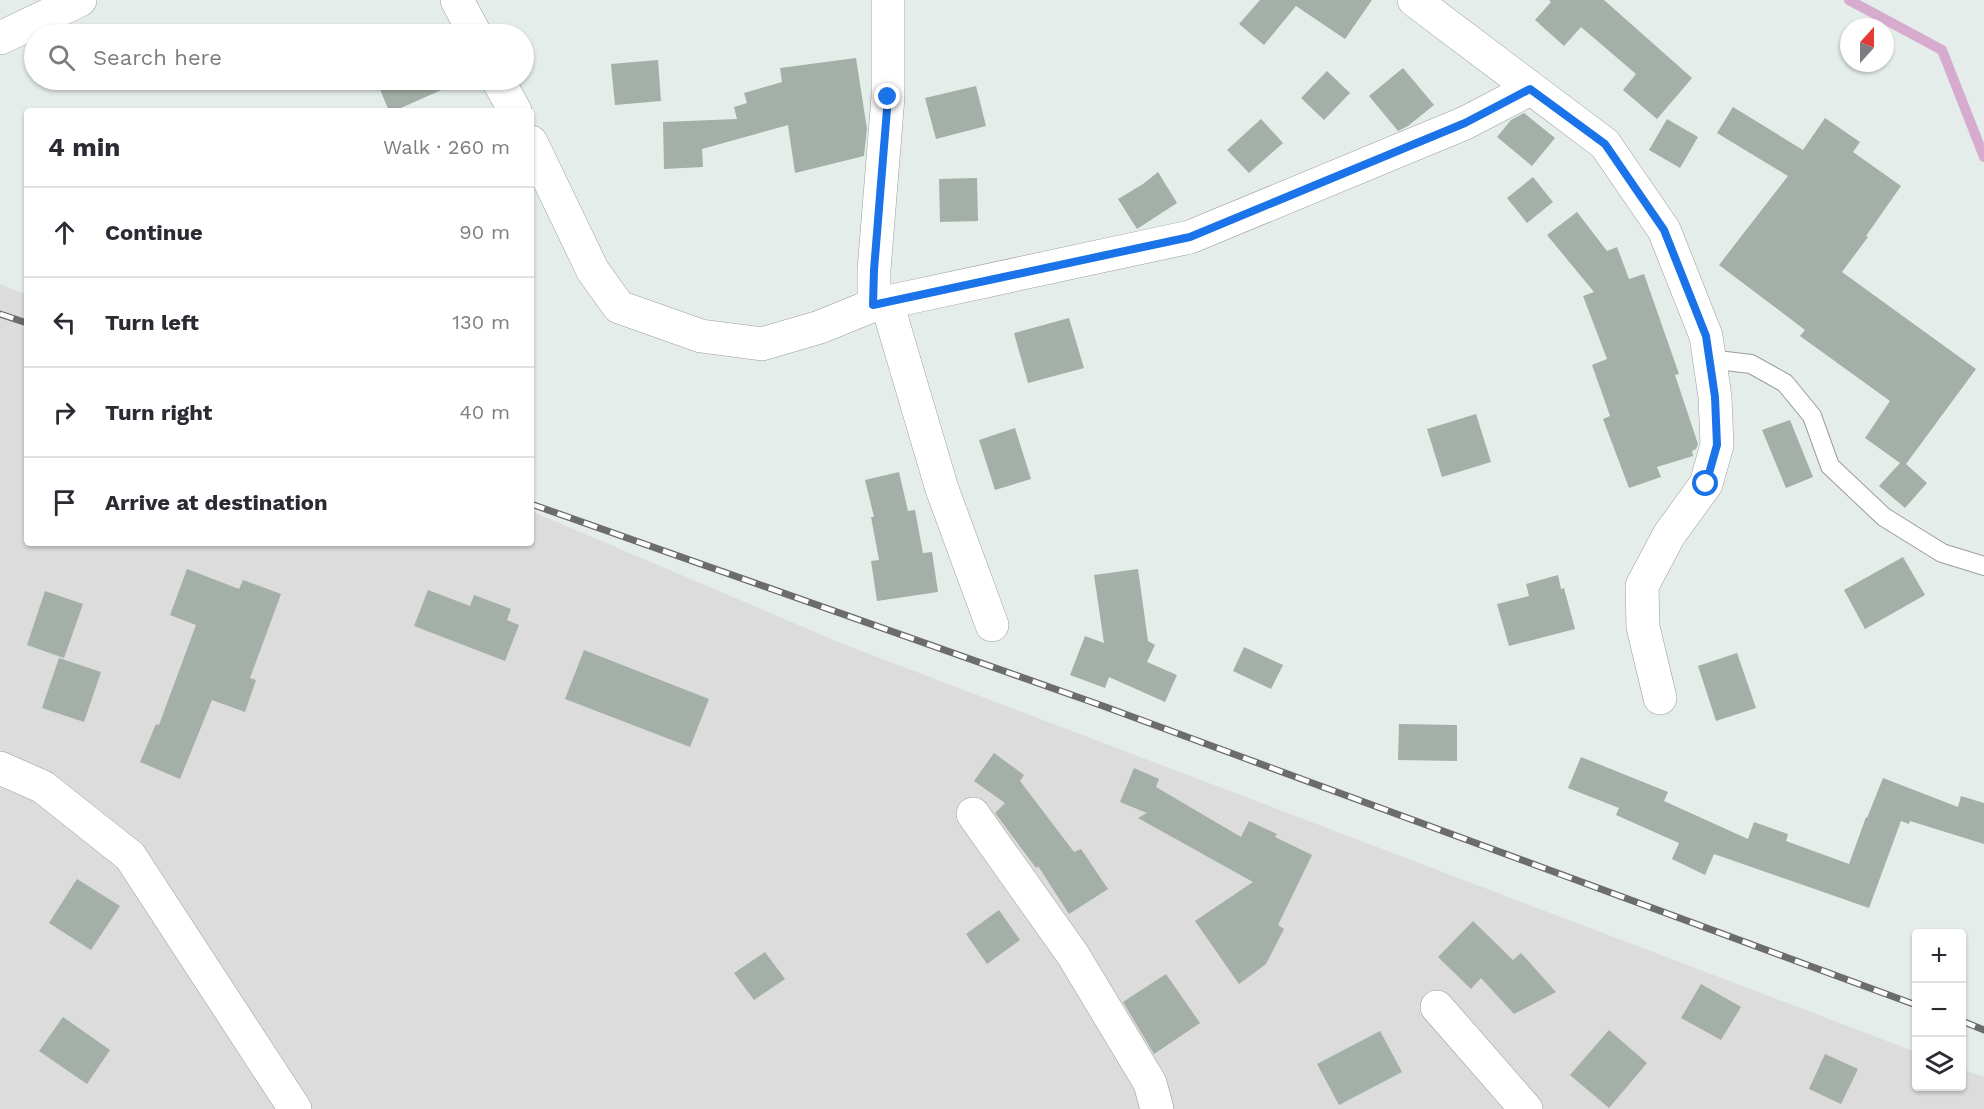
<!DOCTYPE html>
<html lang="en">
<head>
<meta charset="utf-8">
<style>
  :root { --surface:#fff; --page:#f7f7f7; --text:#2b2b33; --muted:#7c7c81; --line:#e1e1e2 }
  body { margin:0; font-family:"Work Sans",sans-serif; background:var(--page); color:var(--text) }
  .controls { position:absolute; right:18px; bottom:18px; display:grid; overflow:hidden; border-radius:6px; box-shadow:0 2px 4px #0004 }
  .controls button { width:54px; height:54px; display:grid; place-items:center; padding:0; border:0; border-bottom:2px solid var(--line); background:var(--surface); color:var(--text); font:30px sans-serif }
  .compass { position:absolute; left:1840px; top:18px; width:54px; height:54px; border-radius:50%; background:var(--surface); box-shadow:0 2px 4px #0004; rotate:21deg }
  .stop { position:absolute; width:18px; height:18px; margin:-14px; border:4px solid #1a73e8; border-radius:50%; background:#fff }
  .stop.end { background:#1a73e8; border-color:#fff; box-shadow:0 2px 6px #0008 }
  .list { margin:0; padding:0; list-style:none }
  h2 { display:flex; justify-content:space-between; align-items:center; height:78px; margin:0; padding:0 24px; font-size:26px }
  h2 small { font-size:20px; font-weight:400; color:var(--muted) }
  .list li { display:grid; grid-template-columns:39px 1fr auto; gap:18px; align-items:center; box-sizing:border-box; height:90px; padding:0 24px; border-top:2px solid var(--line) }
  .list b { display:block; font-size:22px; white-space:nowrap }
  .list em { font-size:20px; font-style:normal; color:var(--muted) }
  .icon { flex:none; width:33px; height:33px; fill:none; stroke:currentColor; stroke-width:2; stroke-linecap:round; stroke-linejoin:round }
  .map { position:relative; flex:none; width:1984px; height:1109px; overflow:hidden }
  .search { position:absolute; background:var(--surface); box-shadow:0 2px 4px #0004; left:24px; top:24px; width:510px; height:66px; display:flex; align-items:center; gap:15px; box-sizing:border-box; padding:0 21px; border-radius:33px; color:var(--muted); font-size:22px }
  .panel { position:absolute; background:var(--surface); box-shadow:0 2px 4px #0004; left:24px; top:108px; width:510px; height:438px; border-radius:6px }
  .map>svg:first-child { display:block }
  .residential { fill:#dbdcdb }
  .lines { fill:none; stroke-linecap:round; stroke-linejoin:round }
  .stream { stroke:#d6abcd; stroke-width:10 }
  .building { fill:#a4afa8 }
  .lane-casing { stroke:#9b9b9b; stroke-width:20 }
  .street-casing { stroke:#9b9b9b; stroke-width:34 }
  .lane { stroke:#fff; stroke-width:18 }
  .street { stroke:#fff; stroke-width:33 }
  .rail-casing { stroke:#6c6c6c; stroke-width:7 }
  .rail { stroke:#fff; stroke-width:4.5; stroke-dasharray:14; stroke-linecap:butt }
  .route { stroke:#1a73e8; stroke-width:8 }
</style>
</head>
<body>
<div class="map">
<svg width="1984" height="1109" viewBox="0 0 1984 1109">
  <rect width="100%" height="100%" fill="#e5edea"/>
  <path class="residential" d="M 0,284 L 27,295 L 27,543 L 531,543 L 531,511 L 843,644 L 1916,1052 L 1916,1086 L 1962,1086 L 1962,1069 L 1984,1077 L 1984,1109 L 0,1109 Z"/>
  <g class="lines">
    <path class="stream" d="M 1849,0 L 1942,50 L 1984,157"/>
  </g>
  <g class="building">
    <path d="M 1260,0 L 1372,0 L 1345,39 L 1296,6 L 1264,45 L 1239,24 Z"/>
    <path d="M 1549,0 L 1604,0 L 1692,78 L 1657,119 L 1623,90 L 1636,74 L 1581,27 L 1564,46 L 1535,20 L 1551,2 Z"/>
    <path d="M 856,58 L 867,129 L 864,156 L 795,173 L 788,125 L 702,149 L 703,167 L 664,169 L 663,122 L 737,119 L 734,107 L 747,103 L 744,93 L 782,82 L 780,68 Z"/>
    <path d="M 658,60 L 661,101 L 615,105 L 611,64 Z"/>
    <path d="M 1403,68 L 1434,105 L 1408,126 L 1398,131 L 1369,96 Z"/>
    <path d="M 1327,71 L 1350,93 L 1324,120 L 1301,98 Z"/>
    <path d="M 376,80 L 464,80 L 394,111 L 389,111 Z"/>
    <path d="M 976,86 L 986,126 L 936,139 L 925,98 Z"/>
    <path d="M 1733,107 L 1803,150 L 1825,118 L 1860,142 L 1853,152 L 1901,186 L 1866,236 L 1868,237 L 1842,272 L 1976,369 L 1906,464 L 1927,483 L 1905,508 L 1879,486 L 1900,463 L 1865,438 L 1890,401 L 1800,336 L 1805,330 L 1719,265 L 1788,176 L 1717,133 Z"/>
    <path d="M 1524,113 L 1555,138 L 1532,166 L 1497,137 L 1511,120 Z"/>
    <path d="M 1261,119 L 1283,143 L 1249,173 L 1227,150 Z"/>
    <path d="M 1667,119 L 1698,137 L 1680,168 L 1649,150 Z"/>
    <path d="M 1158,172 L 1177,203 L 1137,229 L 1118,199 L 1143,184 Z"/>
    <path d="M 1533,177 L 1553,202 L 1527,223 L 1507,198 Z"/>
    <path d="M 977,178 L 978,221 L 940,222 L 939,179 Z"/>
    <path d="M 1577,212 L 1607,251 L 1617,247 L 1629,279 L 1644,274 L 1679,374 L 1675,375 L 1698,444 L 1696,449 L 1692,451 L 1693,456 L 1657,467 L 1661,477 L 1629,488 L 1603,419 L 1610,416 L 1592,365 L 1607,359 L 1583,296 L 1594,292 L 1547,235 Z"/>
    <path d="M 1069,318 L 1084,368 L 1028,383 L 1014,333 Z"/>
    <path d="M 1476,414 L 1491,462 L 1442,477 L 1427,429 Z"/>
    <path d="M 1790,420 L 1813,477 L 1786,488 L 1762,430 Z"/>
    <path d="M 1015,428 L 1031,479 L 995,490 L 979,440 Z"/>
    <path d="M 899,472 L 908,511 L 915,510 L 923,553 L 932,552 L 938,592 L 877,601 L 871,561 L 879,560 L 871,517 L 874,517 L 865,480 Z"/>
    <path d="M 1903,557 L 1925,595 L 1865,629 L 1844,590 Z"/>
    <path d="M 187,569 L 239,589 L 243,580 L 281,594 L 250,678 L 256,680 L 245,712 L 212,700 L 180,779 L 140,762 L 156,724 L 159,725 L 196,625 L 170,615 Z"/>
    <path d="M 1138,569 L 1148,641 L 1155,645 L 1147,662 L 1177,675 L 1165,702 L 1109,677 L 1105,688 L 1070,675 L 1085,636 L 1104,643 L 1094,575 Z"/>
    <path d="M 1558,575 L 1561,589 L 1564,588 L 1575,629 L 1509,646 L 1497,604 L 1529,596 L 1526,584 Z"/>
    <path d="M 428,590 L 470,606 L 474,595 L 511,609 L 507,620 L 519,625 L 505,661 L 414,626 Z"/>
    <path d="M 45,591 L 83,604 L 64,658 L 27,645 Z"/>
    <path d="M 1244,647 L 1283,665 L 1271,689 L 1233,671 Z"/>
    <path d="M 584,650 L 709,699 L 690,747 L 565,699 Z"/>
    <path d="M 1737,653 L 1756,708 L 1716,721 L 1698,666 Z"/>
    <path d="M 59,658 L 101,672 L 84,722 L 42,708 Z"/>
    <path d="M 1399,724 L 1457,725 L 1457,761 L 1398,760 Z"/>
    <path d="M 994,753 L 1024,775 L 1020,781 L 1074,852 L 1081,849 L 1108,889 L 1069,914 L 1038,866 L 1036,868 L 995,813 L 1005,803 L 974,781 Z"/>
    <path d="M 1581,757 L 1668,792 L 1664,801 L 1748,839 L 1754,822 L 1788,834 L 1786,841 L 1849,864 L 1866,817 L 1867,818 L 1883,778 L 1958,807 L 1961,796 L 1984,803 L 1984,844 L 1910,821 L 1909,824 L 1901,821 L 1869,908 L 1714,854 L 1705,875 L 1672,859 L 1679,843 L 1616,815 L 1619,808 L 1568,788 Z"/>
    <path d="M 1134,768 L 1159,779 L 1156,787 L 1241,837 L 1249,821 L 1277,834 L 1275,837 L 1312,855 L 1278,925 L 1284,929 L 1266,964 L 1239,984 L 1195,921 L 1253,882 L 1138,818 L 1147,813 L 1120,802 Z"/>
    <path d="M 77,879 L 120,906 L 91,950 L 49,923 Z"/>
    <path d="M 999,910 L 1020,940 L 987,964 L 966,934 Z"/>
    <path d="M 1473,921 L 1513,960 L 1521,953 L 1556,992 L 1514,1014 L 1481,978 L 1471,989 L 1438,957 Z"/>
    <path d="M 765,952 L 785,979 L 754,1000 L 734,973 Z"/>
    <path d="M 1166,974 L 1200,1023 L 1154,1054 L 1123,1002 Z"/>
    <path d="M 1701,984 L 1741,1007 L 1721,1040 L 1681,1018 Z"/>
    <path d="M 63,1017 L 110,1050 L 87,1084 L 39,1051 Z"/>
    <path d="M 1609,1030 L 1647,1063 L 1609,1108 L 1570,1075 Z"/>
    <path d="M 1380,1031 L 1402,1072 L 1339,1105 L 1317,1064 Z"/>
    <path d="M 1825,1054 L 1858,1069 L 1841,1104 L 1809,1089 Z"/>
  </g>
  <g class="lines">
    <g class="lane-casing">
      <path id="lane" d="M 1709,359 L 1751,364 L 1785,383 L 1812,416 L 1830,466 L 1884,517 L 1942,553 L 1984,566"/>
    </g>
    <g class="street-casing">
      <g id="street">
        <path d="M 457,0 L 475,34"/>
        <path d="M 1414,0 L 1605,144 L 1664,230 L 1706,336 L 1715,397 L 1717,445 L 1706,484 L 1669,535 L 1642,586 L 1643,627 L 1660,698"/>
        <path d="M 0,38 L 80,0"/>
        <path d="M 498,80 L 515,111"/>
        <path d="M 531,142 L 593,271 L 619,307 L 701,336 L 762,344 L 820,327 L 874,305 L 1190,237 L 1465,123 L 1530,89"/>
        <path d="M 887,303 L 942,489 L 992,625"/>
        <path d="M 874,305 L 874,270 L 888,97 L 888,0"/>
        <path d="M 0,768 L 43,787 L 130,856 L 295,1109"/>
        <path d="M 973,814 L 1073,955 L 1150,1083 L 1157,1109"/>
        <path d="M 1437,1007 L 1526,1109"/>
      </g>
    </g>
    <use href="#lane" class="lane"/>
    <use href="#street" class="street"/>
    <g class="rail-casing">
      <g id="rail">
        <path d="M 0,314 L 27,323"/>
        <path d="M 531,504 L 1103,706 L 1916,1005"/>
        <path d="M 1962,1021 L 1984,1030"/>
      </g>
    </g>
    <use href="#rail" class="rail"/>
  </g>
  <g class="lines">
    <path class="route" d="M 888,97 L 874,270 L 873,305 L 1190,237 L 1465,123 L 1530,89 L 1605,144 L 1664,230 L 1706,336 L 1715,397 L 1717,445 L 1706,484"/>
  </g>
</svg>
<div class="controls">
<button>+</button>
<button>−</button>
<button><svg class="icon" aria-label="layers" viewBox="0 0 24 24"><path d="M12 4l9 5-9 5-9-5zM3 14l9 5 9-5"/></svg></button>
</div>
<svg class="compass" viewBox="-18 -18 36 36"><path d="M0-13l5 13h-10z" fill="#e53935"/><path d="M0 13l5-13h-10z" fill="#7c7c81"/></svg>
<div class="stop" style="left:1706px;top:484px"></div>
<div class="stop end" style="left:888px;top:97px"></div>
<div class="search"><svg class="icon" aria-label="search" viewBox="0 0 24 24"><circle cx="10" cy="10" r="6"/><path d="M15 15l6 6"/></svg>Search here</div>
<section class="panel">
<h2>4 min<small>Walk · 260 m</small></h2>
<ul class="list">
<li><svg class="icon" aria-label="ahead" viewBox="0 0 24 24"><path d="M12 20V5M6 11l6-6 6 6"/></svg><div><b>Continue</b></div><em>90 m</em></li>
<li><svg class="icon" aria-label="left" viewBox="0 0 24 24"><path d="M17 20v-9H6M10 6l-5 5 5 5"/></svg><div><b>Turn left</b></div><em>130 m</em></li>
<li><svg class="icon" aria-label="right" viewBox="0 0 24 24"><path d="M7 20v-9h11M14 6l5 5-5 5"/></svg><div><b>Turn right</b></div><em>40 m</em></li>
<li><svg class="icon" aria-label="arrive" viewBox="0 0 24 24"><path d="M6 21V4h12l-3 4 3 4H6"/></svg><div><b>Arrive at destination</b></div></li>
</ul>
</section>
</div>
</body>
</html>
